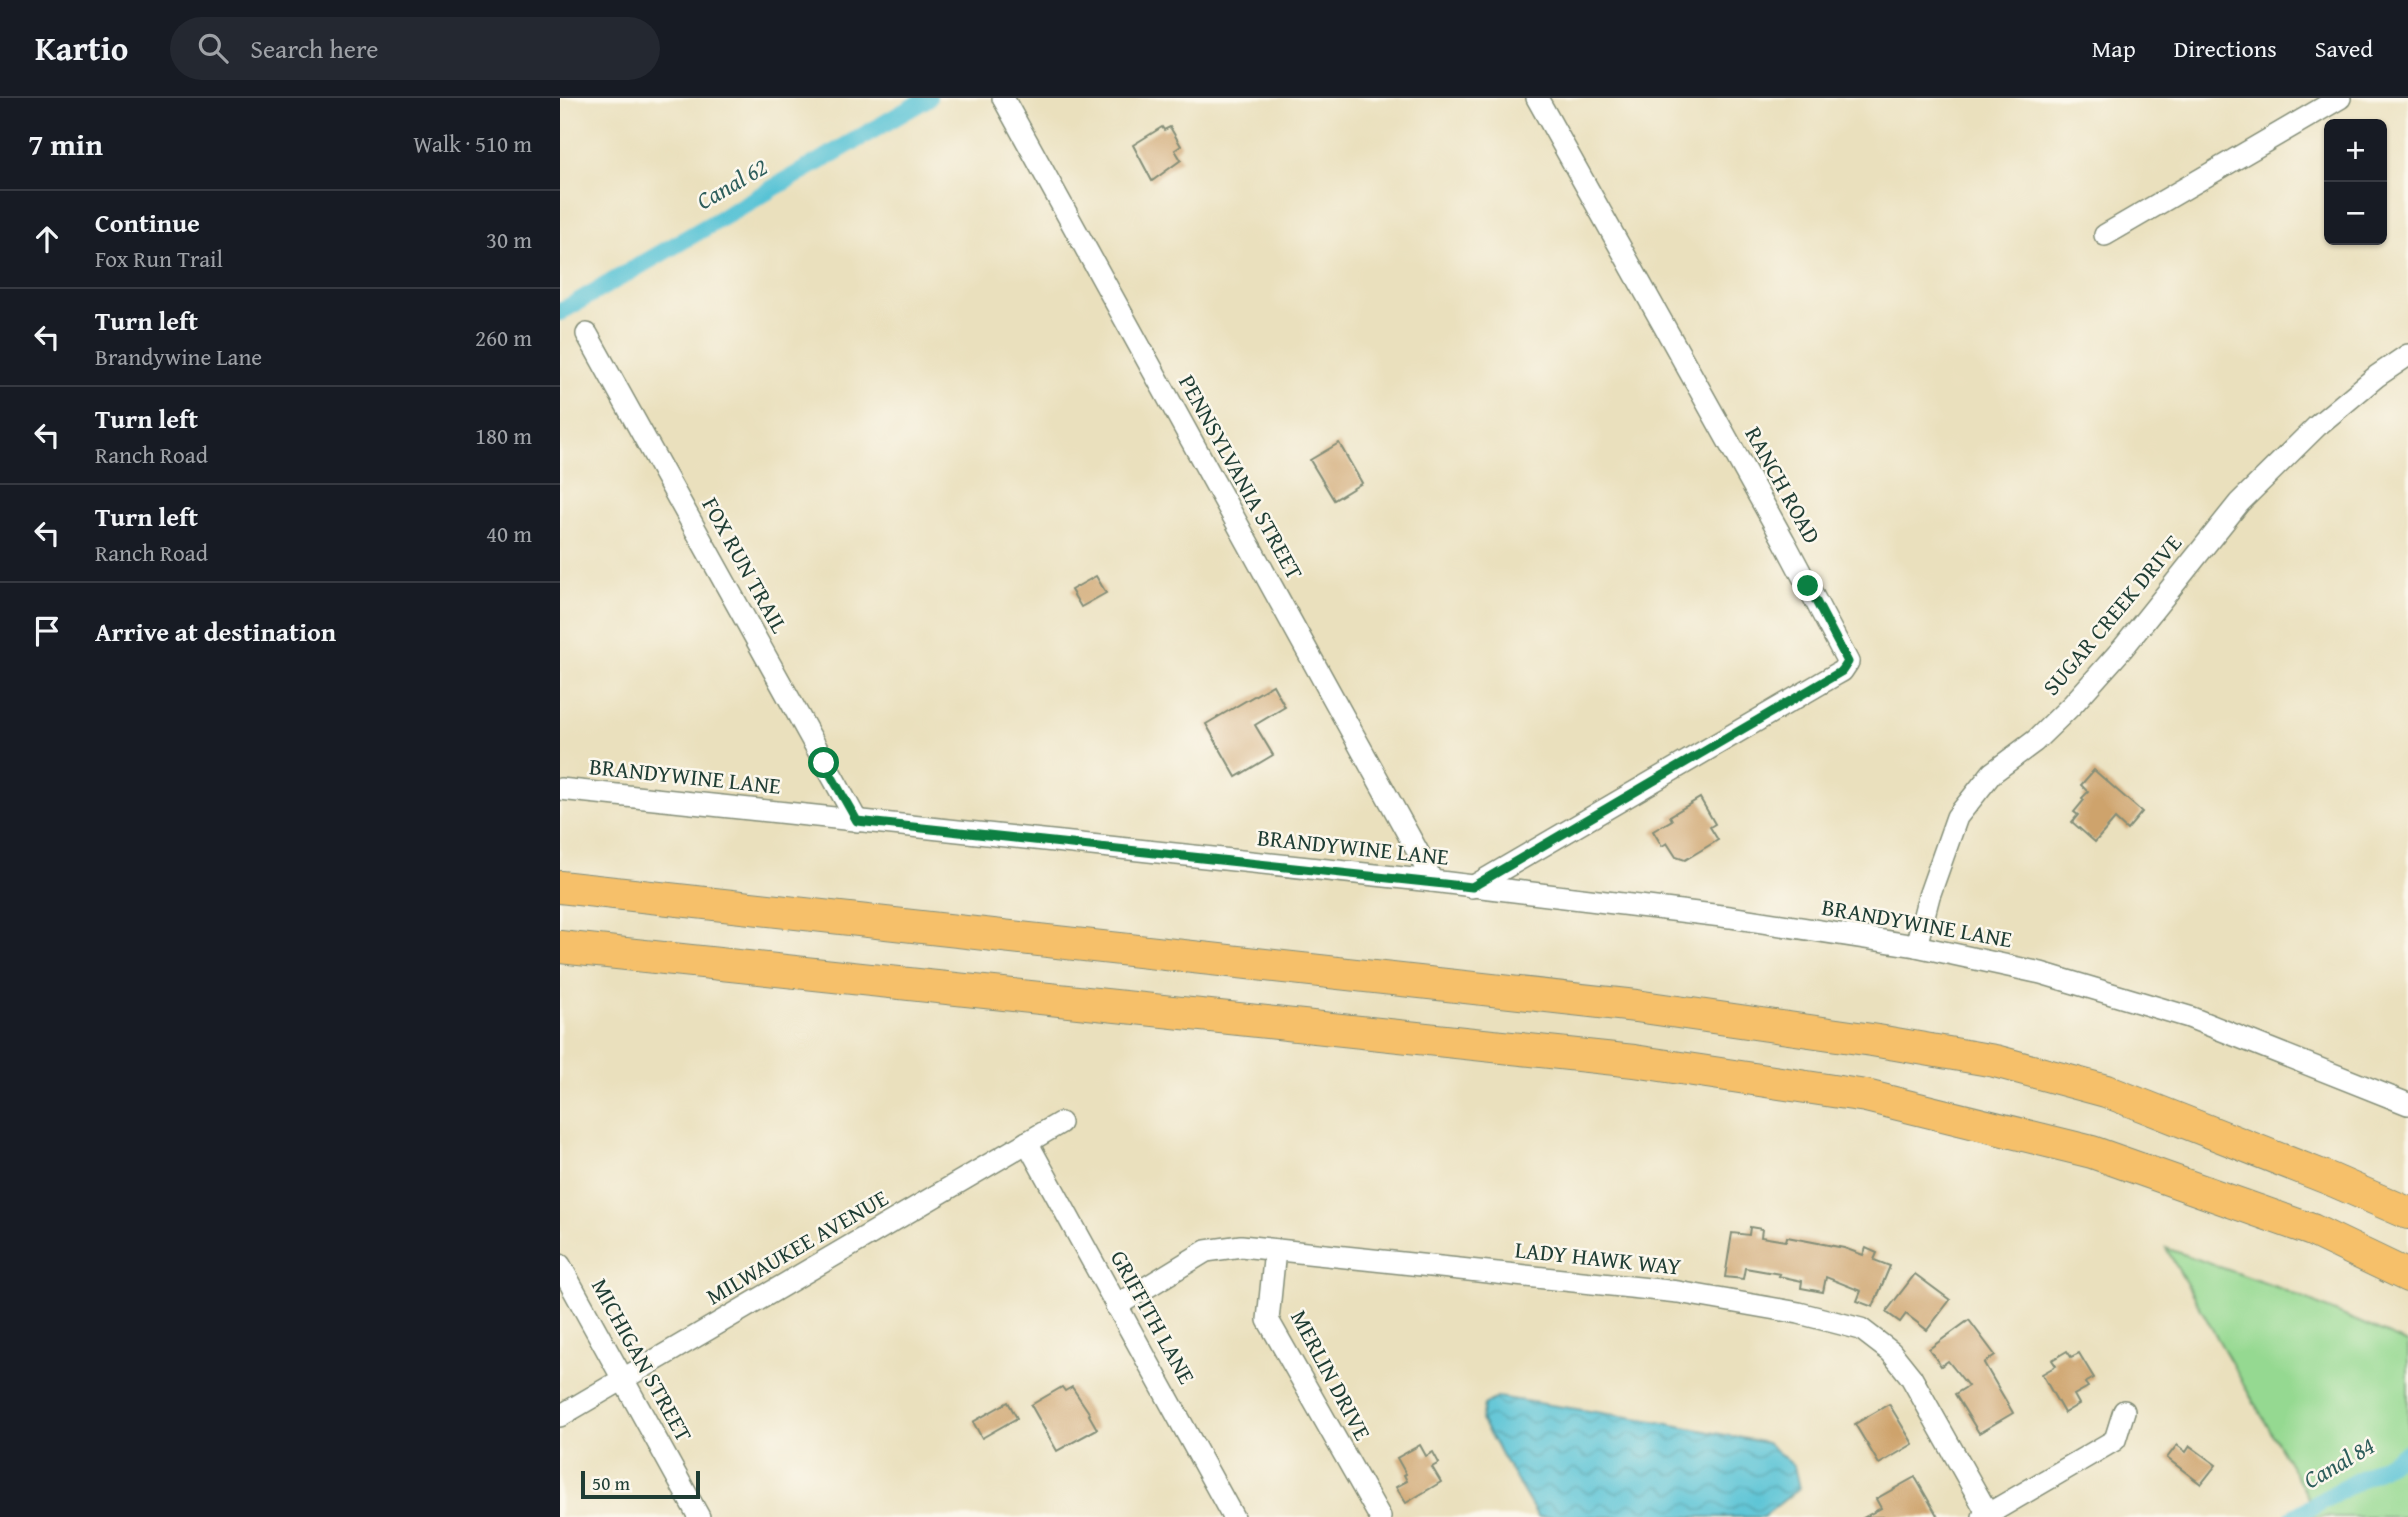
<!DOCTYPE html>
<html lang="en">
<head>
<meta charset="utf-8">
<style>
  :root { --surface:#171b24; --page:#242831; --text:#f1f3f6; --muted:#9ea1a6; --line:#363941 }
  body { margin:0; font-family:"Gentium Book Plus",serif; background:var(--page); color:var(--text) }
  .controls { position:absolute; right:21px; top:21px; display:grid; overflow:hidden; border-radius:10px; box-shadow:0 2px 5px #0004 }
  .controls button { width:63px; height:63px; display:grid; place-items:center; padding:0; border:0; border-bottom:2px solid var(--line); background:var(--surface); color:var(--text); font:35px sans-serif }
  .scale { position:absolute; left:21px; bottom:18px; width:119px; box-sizing:border-box; padding-left:7px; border:4px solid #1f3d34; border-top:0; font-size:19px; line-height:24px; white-space:nowrap; color:#1f3d34; -webkit-text-stroke:5px #fbf7ec; paint-order:stroke }
  .stop { position:absolute; width:21px; height:21px; margin:-16px; border:5px solid #0b8043; border-radius:50%; background:#fff }
  .stop.end { background:#0b8043; border-color:#fff; box-shadow:0 2px 7px #0008 }
  .list { margin:0; padding:0; list-style:none }
  h2 { display:flex; justify-content:space-between; align-items:center; height:91px; margin:0; padding:0 28px; font-size:30px }
  h2 small { font-size:23px; font-weight:400; color:var(--muted) }
  .list li { display:grid; grid-template-columns:46px 1fr auto; gap:21px; align-items:center; box-sizing:border-box; height:98px; padding:0 28px; border-top:2px solid var(--line) }
  .list b { display:block; font-size:26px; white-space:nowrap }
  .list p { margin:0; font-size:23px; white-space:nowrap; color:var(--muted) }
  .list em { font-size:23px; font-style:normal; color:var(--muted) }
  .icon { flex:none; width:38px; height:38px; fill:none; stroke:currentColor; stroke-width:2; stroke-linecap:round; stroke-linejoin:round }
  .map { position:relative; flex:none; width:1848px; height:1419px; overflow:hidden }
  header { display:flex; align-items:center; gap:42px; box-sizing:border-box; height:98px; padding:0 35px; background:var(--surface); border-bottom:2px solid var(--line) }
  header strong { font-size:33px }
  nav { display:flex; gap:38px; margin-inline-start:auto; font-size:24px }
  .search { width:490px; height:63px; background:var(--page); display:flex; align-items:center; gap:18px; box-sizing:border-box; padding:0 24px; border-radius:38px; color:var(--muted); font-size:26px }
  main { display:flex }
  aside { flex:1; background:var(--surface) }
  .map>svg:first-child { display:block }
  .grass { fill:#95d991; stroke:#5a8b62; stroke-width:2 }
  .water { fill:url(#water-waves); stroke:#3c8084; stroke-width:2 }
  .lines { fill:none; stroke-linecap:round; stroke-linejoin:round }
  .canal { stroke:#59c3d5; stroke-width:18 }
  .building { fill:#cea36c }
  .minor-casing { stroke:#848e78; stroke-width:24 }
  .highway-casing { stroke:#848e78; stroke-width:34 }
  .minor { stroke:#fff; stroke-width:21 }
  .highway { stroke:#f6c06b; stroke-width:32 }
  .route { stroke:#0b8043; stroke-width:9 }
  .labels { text-anchor:middle; stroke-width:5; stroke-linejoin:round; paint-order:stroke }
  .street-label { font-size:23px; fill:#1f3d34; stroke:#fbf7ec }
  .water-label { font-size:24px; font-style:italic; fill:#2e5e5c; stroke:#fbf7ec }
</style>
</head>
<body>
<header>
<strong>Kartio</strong>
<div class="search"><svg class="icon" aria-label="search" viewBox="0 0 24 24"><circle cx="10" cy="10" r="6"/><path d="M15 15l6 6"/></svg>Search here</div>
<nav><a>Map</a><a>Directions</a><a>Saved</a></nav>
</header>
<main>
<aside>
<h2>7 min<small>Walk · 510 m</small></h2>
<ul class="list">
<li><svg class="icon" aria-label="ahead" viewBox="0 0 24 24"><path d="M12 20V5M6 11l6-6 6 6"/></svg><div><b>Continue</b><p>Fox Run Trail</p></div><em>30 m</em></li>
<li><svg class="icon" aria-label="left" viewBox="0 0 24 24"><path d="M17 20v-9H6M10 6l-5 5 5 5"/></svg><div><b>Turn left</b><p>Brandywine Lane</p></div><em>260 m</em></li>
<li><svg class="icon" aria-label="left" viewBox="0 0 24 24"><path d="M17 20v-9H6M10 6l-5 5 5 5"/></svg><div><b>Turn left</b><p>Ranch Road</p></div><em>180 m</em></li>
<li><svg class="icon" aria-label="left" viewBox="0 0 24 24"><path d="M17 20v-9H6M10 6l-5 5 5 5"/></svg><div><b>Turn left</b><p>Ranch Road</p></div><em>40 m</em></li>
<li><svg class="icon" aria-label="arrive" viewBox="0 0 24 24"><path d="M6 21V4h12l-3 4 3 4H6"/></svg><div><b>Arrive at destination</b></div></li>
</ul>
</aside>
<div class="map">
<svg width="1848" height="1419" viewBox="0 0 1848 1419">
  <defs>
    <pattern id="water-waves" width="16" height="10" patternUnits="userSpaceOnUse" patternTransform="scale(1.75)"><rect width="16" height="10" fill="#59c3d5"/><path d="M0 5q4-4 8 0t8 0" fill="none" stroke="#49a0ae"/></pattern>
  </defs>
  <rect width="100%" height="100%" fill="#fbf7ec"/>
  <filter id="ink" filterUnits="userSpaceOnUse"><feTurbulence type="fractalNoise" baseFrequency=".0143" numOctaves="2"/><feDisplacementMap in="SourceGraphic" scale="14" xChannelSelector="R" yChannelSelector="G"/><feConvolveMatrix kernelMatrix="1 2 1 2 8 2 1 2 1" color-interpolation-filters="sRGB"/></filter>
  <filter id="wash" filterUnits="userSpaceOnUse"><feTurbulence type="fractalNoise" baseFrequency=".00686" numOctaves="4" result="noise"/><feDisplacementMap in="SourceGraphic" scale="28" xChannelSelector="R" yChannelSelector="G"/><feGaussianBlur stdDeviation="1.57" result="paint"/><feColorMatrix in="noise" values="0 0 0 0 0 0 0 0 0 0 0 0 0 0 0 0 0 1.4 0 .05"/><feComposite in="paint" operator="in"/></filter>
  <g filter="url(#wash)">
    <rect width="100%" height="100%" fill="#eae0bd"/>
    <path class="grass" d="M 1606,1150 L 1719,1190 L 1848,1245 L 1848,1419 L 1747,1419 L 1756,1413 Z"/>
    <path class="water" d="M 938,1299 L 1088,1322 L 1207,1345 L 1234,1368 L 1239,1390 L 1203,1419 L 978,1419 L 921,1322 L 924,1307 Z"/>
    <g class="lines">
      <g class="canal">
        <path d="M 0,214 L 368,0"/>
        <path d="M 1734,1419 L 1848,1354"/>
      </g>
    </g>
    <g id="blocks">
      <g class="building">
        <path d="M 602,29 L 604,32 L 610,29 L 621,48 L 615,52 L 621,62 L 592,83 L 573,47 Z"/>
        <path d="M 779,345 L 802,385 L 774,402 L 750,362 Z"/>
        <path d="M 536,478 L 546,495 L 521,509 L 511,492 Z"/>
        <path d="M 713,587 L 725,609 L 695,627 L 713,657 L 676,679 L 646,626 Z"/>
        <path d="M 1534,672 L 1582,714 L 1567,732 L 1555,721 L 1535,744 L 1512,724 L 1518,717 L 1514,714 L 1524,702 L 1522,700 L 1528,694 L 1521,687 Z"/>
        <path d="M 1140,700 L 1155,726 L 1150,729 L 1158,742 L 1125,762 L 1116,759 L 1107,745 L 1102,748 L 1093,733 L 1112,722 L 1110,718 Z"/>
        <path d="M 1190,1129 L 1202,1131 L 1201,1139 L 1226,1143 L 1227,1139 L 1284,1150 L 1303,1157 L 1306,1150 L 1317,1155 L 1314,1162 L 1330,1168 L 1313,1209 L 1297,1203 L 1301,1193 L 1266,1179 L 1263,1194 L 1241,1190 L 1242,1183 L 1219,1178 L 1220,1176 L 1185,1170 L 1183,1181 L 1165,1179 L 1172,1135 L 1189,1137 Z"/>
        <path d="M 1355,1176 L 1390,1202 L 1367,1232 L 1346,1216 L 1340,1224 L 1326,1214 Z"/>
        <path d="M 1409,1222 L 1435,1257 L 1424,1265 L 1453,1315 L 1419,1335 L 1395,1296 L 1408,1288 L 1388,1263 L 1381,1268 L 1369,1251 Z"/>
        <path d="M 1507,1253 L 1511,1259 L 1519,1255 L 1534,1280 L 1525,1285 L 1528,1289 L 1514,1297 L 1519,1306 L 1504,1315 L 1482,1276 L 1496,1268 L 1492,1262 Z"/>
        <path d="M 502,1289 L 505,1293 L 512,1289 L 530,1316 L 529,1317 L 537,1331 L 497,1353 L 471,1307 Z"/>
        <path d="M 448,1304 L 457,1320 L 422,1340 L 413,1324 Z"/>
        <path d="M 1329,1306 L 1353,1346 L 1319,1366 L 1295,1326 Z"/>
        <path d="M 860,1347 L 866,1358 L 873,1354 L 879,1365 L 872,1369 L 881,1384 L 846,1405 L 836,1389 L 847,1383 L 844,1377 L 846,1376 L 837,1360 Z"/>
        <path d="M 1617,1347 L 1626,1354 L 1630,1348 L 1656,1367 L 1641,1386 L 1607,1360 Z"/>
        <path d="M 1355,1379 L 1378,1419 L 1305,1419 L 1321,1410 L 1316,1401 Z"/>
      </g>
    </g>
  </g>
  <g filter="url(#ink)">
    <use href="#blocks" fill-opacity="0" stroke="#848e78" stroke-width="2"/>
    <g class="lines">
      <g class="minor-casing">
        <g id="minor">
          <path d="M 443,0 L 859,756 L 872,783"/>
          <path d="M 1545,137 L 1780,0"/>
          <path d="M 27,236 L 297,723"/>
          <path d="M 0,691 L 872,783 L 1170,819 L 1356,848 L 1481,875 L 1629,919 L 1848,1006"/>
          <path d="M 912,789 L 1275,577 L 1282,573 L 1288,564 L 1224,443 L 977,0"/>
          <path d="M 1356,848 L 1369,798 L 1397,719 L 1432,675 L 1475,643 L 1513,606 L 1563,550 L 1679,405 L 1757,328 L 1817,278 L 1848,257"/>
          <path d="M 467,1044 L 673,1419"/>
          <path d="M 715,1152 L 708,1222 L 820,1419"/>
          <path d="M 0,1167 L 139,1419"/>
          <path d="M 556,1208 L 646,1153 L 681,1148 L 1118,1194 L 1239,1215 L 1301,1231 L 1331,1254 L 1351,1279 L 1428,1416"/>
          <path d="M 0,1318 L 500,1025"/>
          <path d="M 1423,1419 L 1555,1342 L 1564,1313"/>
        </g>
      </g>
      <g class="highway-casing">
        <g id="highway">
          <path d="M 0,789 L 1076,908 L 1312,942 L 1435,963 L 1546,993 L 1770,1081 L 1848,1115"/>
          <path d="M 0,849 L 1074,963 L 1306,998 L 1532,1054 L 1752,1132 L 1848,1178"/>
        </g>
      </g>
      <use href="#minor" class="minor"/>
      <use href="#highway" class="highway"/>
    </g>
  </g>
  <g class="lines" filter="url(#ink)">
    <path class="route" d="M 264,665 L 297,723 L 912,789 L 1282,573 L 1288,564 L 1248,488"/>
  </g>
  <g class="labels">
    <g class="street-label">
      <text transform="translate(681 379) rotate(61)" y="8">PENNSYLVANIA STREET</text>
      <text transform="translate(1223 387) rotate(61)" y="8">RANCH ROAD</text>
      <text transform="translate(185 467) rotate(61)" y="8">FOX RUN TRAIL</text>
      <text transform="translate(1552 517) rotate(-50)" y="8">SUGAR CREEK DRIVE</text>
      <text transform="translate(125 678) rotate(6)" y="8">BRANDYWINE LANE</text>
      <text transform="translate(793 749) rotate(6)" y="8">BRANDYWINE LANE</text>
      <text transform="translate(1357 825) rotate(10)" y="8">BRANDYWINE LANE</text>
      <text transform="translate(237 1149) rotate(-30)" y="8">MILWAUKEE AVENUE</text>
      <text transform="translate(1038 1160) rotate(6)" y="8">LADY HAWK WAY</text>
      <text transform="translate(593 1219) rotate(61)" y="8">GRIFFITH LANE</text>
      <text transform="translate(82 1262) rotate(61)" y="8">MICHIGAN STREET</text>
      <text transform="translate(771 1277) rotate(62)" y="8">MERLIN DRIVE</text>
    </g>
    <g class="water-label">
      <text transform="translate(172 86) rotate(-30)" y="8">Canal 62</text>
      <text transform="translate(1779 1365) rotate(-30)" y="8">Canal 84</text>
    </g>
  </g>
</svg>
<div class="controls">
<button>+</button>
<button>−</button>
</div>
<div class="scale">50 m</div>
<div class="stop" style="left:264px;top:665px"></div>
<div class="stop end" style="left:1248px;top:488px"></div>
</div>
</main>
</body>
</html>
